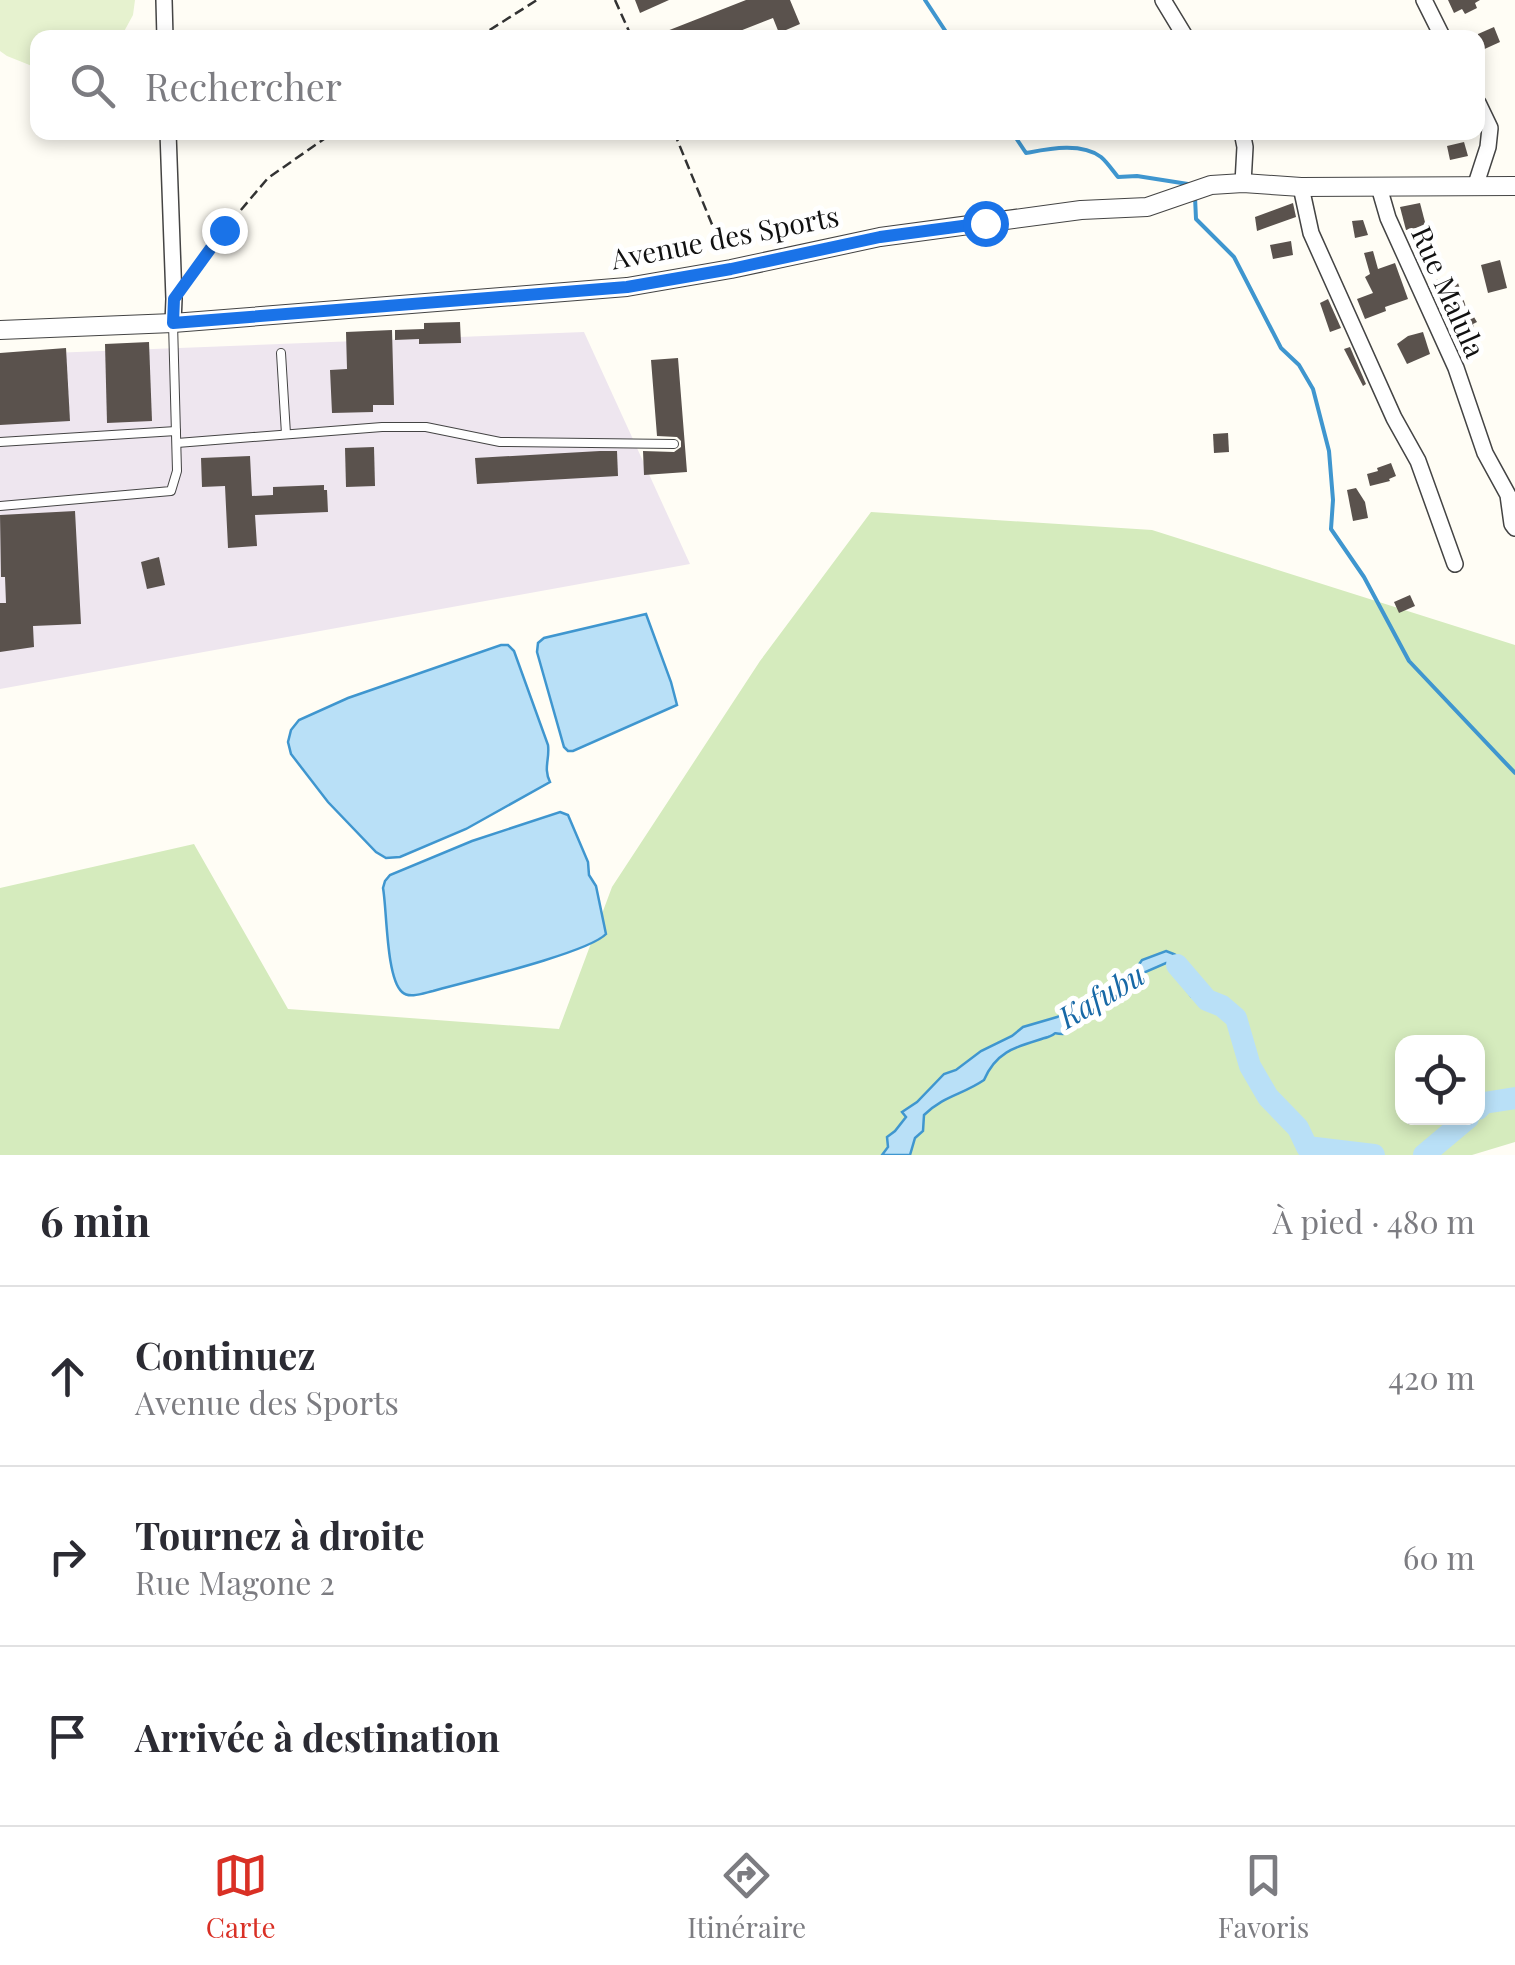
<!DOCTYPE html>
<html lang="fr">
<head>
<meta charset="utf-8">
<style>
  :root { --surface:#fff; --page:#f7f7f7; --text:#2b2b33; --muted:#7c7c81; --line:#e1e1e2; --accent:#d93025 }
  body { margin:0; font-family:"Playfair Display",serif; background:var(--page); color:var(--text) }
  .controls { position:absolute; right:30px; bottom:30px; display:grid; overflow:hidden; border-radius:20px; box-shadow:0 5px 15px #0003 }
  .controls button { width:90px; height:90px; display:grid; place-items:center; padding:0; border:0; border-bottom:2px solid var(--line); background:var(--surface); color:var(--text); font:50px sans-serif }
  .stop { position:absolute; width:30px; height:30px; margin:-22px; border:8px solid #1a73e8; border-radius:50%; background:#fff }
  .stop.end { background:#1a73e8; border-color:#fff; box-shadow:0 2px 10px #0008 }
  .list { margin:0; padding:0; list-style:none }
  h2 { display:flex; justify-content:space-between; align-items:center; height:130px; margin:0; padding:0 40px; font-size:42px }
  h2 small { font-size:32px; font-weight:400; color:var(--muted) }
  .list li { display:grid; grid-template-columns:65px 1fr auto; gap:30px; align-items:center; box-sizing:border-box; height:180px; padding:0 40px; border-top:2px solid var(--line) }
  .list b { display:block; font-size:38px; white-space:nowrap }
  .list p { margin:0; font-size:32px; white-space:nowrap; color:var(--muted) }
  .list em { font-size:32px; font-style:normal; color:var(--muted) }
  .icon { flex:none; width:55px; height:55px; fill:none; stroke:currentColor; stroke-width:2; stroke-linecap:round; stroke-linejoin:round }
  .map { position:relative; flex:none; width:1515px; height:1155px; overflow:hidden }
  .search { position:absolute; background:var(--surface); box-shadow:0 5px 15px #0003; left:30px; right:30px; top:30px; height:110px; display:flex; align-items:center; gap:25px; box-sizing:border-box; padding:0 35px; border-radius:20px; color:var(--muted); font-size:38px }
  .sheet { height:670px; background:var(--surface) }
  nav { display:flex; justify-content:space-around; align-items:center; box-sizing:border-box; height:140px; border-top:2px solid var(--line); background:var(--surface); font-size:28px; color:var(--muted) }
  nav a { display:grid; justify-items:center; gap:5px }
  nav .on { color:var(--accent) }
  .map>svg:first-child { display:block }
  .industrial { fill:#eee6ef }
  .green { fill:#d5ebbd; fill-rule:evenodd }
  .pitch { fill:#e6f2cf }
  .water { fill:#b9e0f7; stroke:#3f96cf; stroke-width:2.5 }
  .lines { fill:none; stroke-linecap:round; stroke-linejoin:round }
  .stream { stroke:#3f96cf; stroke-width:4 }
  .river { stroke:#b9e0f7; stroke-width:22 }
  .building { fill:#5a524d }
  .service-casing { stroke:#444; stroke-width:10 }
  .minor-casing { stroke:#444; stroke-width:18 }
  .tertiary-casing { stroke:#444; stroke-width:20 }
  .path { stroke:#333; stroke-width:2.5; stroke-dasharray:10 5; stroke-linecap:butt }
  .service { stroke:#fff; stroke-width:8 }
  .minor { stroke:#fff; stroke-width:15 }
  .tertiary { stroke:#fff; stroke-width:18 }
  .route { stroke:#1a73e8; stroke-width:12 }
  .labels { text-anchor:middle; stroke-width:10; stroke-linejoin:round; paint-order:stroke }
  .street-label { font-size:28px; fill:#111; stroke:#fff }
  .water-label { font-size:30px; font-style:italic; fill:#1768a6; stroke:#fff }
</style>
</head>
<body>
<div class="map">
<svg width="1515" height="1155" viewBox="0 0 1515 1155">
  <rect width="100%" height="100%" fill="#fffdf5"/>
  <path class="industrial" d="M 584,332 L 690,564 L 0,689 L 0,355 Z"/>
  <path class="green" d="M 871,512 L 1152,530 L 1515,645 L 1515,1142 L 1472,1155 L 0,1155 L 0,888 L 194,844 L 288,1009 L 559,1029 L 612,887 L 760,661 ZM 1402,1042 L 1478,1042 L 1478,1118 L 1402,1118 Z"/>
  <path class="pitch" d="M 0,0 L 135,0 L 133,15 L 121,37 L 38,38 L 37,68 L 7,56 L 0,51 Z"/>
  <g class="water">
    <path d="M 646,614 L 671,682 L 677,705 L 573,751 L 568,751 L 564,747 L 537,652 L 538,643 L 544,638 Z"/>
    <path d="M 501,645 L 508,645 L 514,651 L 548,745 C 550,759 543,768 550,782 L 466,829 L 400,857 L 386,858 L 376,852 L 328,802 L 291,754 L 288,742 L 291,730 L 299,720 L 348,698 Z"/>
    <path d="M 560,812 L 568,815 L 588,862 L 589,875 L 596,886 L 606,934 C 588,953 465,982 433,991 C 424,993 409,999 402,992 C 386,978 387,909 383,888 L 385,881 L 390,875 L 472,841 Z"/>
    <path d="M 1166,951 C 1190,959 1191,969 1196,991 L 1191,996 L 1179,980 L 1172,963 L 1166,963 L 1143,973 L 1128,989 L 1098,1004 L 1063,1034 C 1048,1033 1061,1032 1048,1037 C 1020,1046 997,1049 984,1080 C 962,1095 945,1095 924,1115 L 923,1131 L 915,1138 L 910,1155 L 882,1155 L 888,1147 L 887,1137 L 895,1131 L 906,1117 L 902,1112 L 917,1102 L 944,1074 L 956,1070 L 981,1051 L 1012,1036 L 1023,1027 L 1057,1017 L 1092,1000 L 1102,991 L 1133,973 L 1142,960 Z"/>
  </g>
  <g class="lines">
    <g class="stream">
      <path d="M 925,0 L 950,38"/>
      <path d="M 1012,132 L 1026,153 C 1048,149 1081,142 1101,157 C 1107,162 1113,171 1118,177 L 1137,176 L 1188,184"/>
      <path d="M 1195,197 L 1196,219 L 1234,257 L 1281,348 L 1299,365 L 1313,389 L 1329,451 L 1333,500 L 1331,529 L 1364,577 L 1409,661 L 1515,773"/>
    </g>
    <g class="river">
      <path d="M 1177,965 L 1207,1000 L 1222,1006 L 1236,1018 L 1250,1066 L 1268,1097 L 1298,1128 L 1307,1147 L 1374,1155"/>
      <path d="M 1478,1109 L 1484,1103 L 1515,1098"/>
      <path d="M 1424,1155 L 1468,1118"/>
    </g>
  </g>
  <g class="building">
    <path d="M 635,0 L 669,0 L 640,13 Z"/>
    <path d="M 746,0 L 790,0 L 800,24 L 779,33 L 773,18 L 722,38 L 649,38 Z"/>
    <path d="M 1448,0 L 1480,0 L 1475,3 L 1477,8 L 1465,14 L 1462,9 L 1454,13 Z"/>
    <path d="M 1494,27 L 1500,42 L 1478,52 L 1478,34 Z"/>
    <path d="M 1464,142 L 1468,156 L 1450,160 L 1447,146 Z"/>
    <path d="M 1293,203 L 1296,217 L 1257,231 L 1255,217 Z"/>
    <path d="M 1420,203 L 1426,226 L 1406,230 L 1400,207 Z"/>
    <path d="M 1363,220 L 1368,235 L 1355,238 L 1352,221 Z"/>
    <path d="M 1291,241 L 1293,255 L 1273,259 L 1270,245 Z"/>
    <path d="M 1373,251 L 1378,269 L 1395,263 L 1408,299 L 1385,307 L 1386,311 L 1365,319 L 1357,299 L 1373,293 L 1365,277 L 1370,274 L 1364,253 Z"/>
    <path d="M 1500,260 L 1507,288 L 1488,293 L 1481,265 Z"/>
    <path d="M 1455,274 L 1467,310 L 1469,309 L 1477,322 L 1473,324 L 1474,329 L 1469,331 L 1467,328 L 1464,329 L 1460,323 L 1462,319 L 1451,299 L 1443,302 L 1436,280 Z"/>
    <path d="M 1328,299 L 1341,328 L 1330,332 L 1320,303 Z"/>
    <path d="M 460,322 L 461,343 L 419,344 L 419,339 L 395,340 L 395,330 L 424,329 L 424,323 Z"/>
    <path d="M 392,330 L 394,405 L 373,405 L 373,412 L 332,413 L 330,370 L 347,369 L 346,332 Z"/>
    <path d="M 1423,332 L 1430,354 L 1407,364 L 1397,344 L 1408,336 Z"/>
    <path d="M 149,342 L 152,421 L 107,423 L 105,344 Z"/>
    <path d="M 1350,347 L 1366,384 L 1363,386 L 1344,349 Z"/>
    <path d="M 66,348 L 70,421 L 0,425 L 0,353 Z"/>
    <path d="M 678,358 L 687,472 L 644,475 L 643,451 L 674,452 L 681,447 L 681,441 L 677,437 L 657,436 L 651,360 Z"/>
    <path d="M 1228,433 L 1229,452 L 1214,453 L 1213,434 Z"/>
    <path d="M 374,447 L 375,486 L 346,487 L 345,448 Z"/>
    <path d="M 600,451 L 617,451 L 618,476 L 477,484 L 475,458 Z"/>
    <path d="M 250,456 L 252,496 L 273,495 L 273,487 L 324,485 L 324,490 L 327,490 L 328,512 L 255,515 L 257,546 L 228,548 L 225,486 L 202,487 L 201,458 Z"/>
    <path d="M 1391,463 L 1396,476 L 1389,479 L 1390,481 L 1370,486 L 1367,474 L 1378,471 L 1377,468 Z"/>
    <path d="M 1356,488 L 1365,502 L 1368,518 L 1353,521 L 1347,490 Z"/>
    <path d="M 75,511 L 81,624 L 33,626 L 34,647 L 0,652 L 0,603 L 6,603 L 5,577 L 1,577 L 0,515 Z"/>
    <path d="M 159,557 L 165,585 L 147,589 L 141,562 Z"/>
    <path d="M 1410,595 L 1415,606 L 1399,613 L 1394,602 Z"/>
  </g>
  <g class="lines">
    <g class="service-casing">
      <g id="service">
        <path d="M 281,353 L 286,434"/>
        <path d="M 0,442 L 176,431"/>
        <path d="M 177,443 L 382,427 L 426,427 L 500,442 L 674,444"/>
        <path d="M 0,506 L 171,491 L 177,471 L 173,323"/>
      </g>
    </g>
    <g class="minor-casing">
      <g id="minor">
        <path d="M 164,0 L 165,38"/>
        <path d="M 1163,0 L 1186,38"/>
        <path d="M 1424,0 L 1443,38"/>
        <path d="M 168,132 L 174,299 L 173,323"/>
        <path d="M 1242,132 L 1245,147 L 1243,183"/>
        <path d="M 1301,187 L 1311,233 L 1394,418 L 1418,461 L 1455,564"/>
        <path d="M 1379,187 L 1388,218 L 1456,368 L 1485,453 L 1508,495 L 1512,524 L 1515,528"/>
        <path d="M 1475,187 L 1488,147 L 1490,128 L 1478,103"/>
      </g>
    </g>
    <g class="tertiary-casing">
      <path id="tertiary" d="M 0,330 L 173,323 L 627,287 L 731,269 L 880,237 L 1081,210 L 1147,207 L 1211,185 L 1243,183 L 1301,187 L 1515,186"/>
    </g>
    <g class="path">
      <path d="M 615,0 L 632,38"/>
      <path d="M 477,38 L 537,0"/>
      <path d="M 674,132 L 725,256"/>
      <path d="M 187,282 L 224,230 L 268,178 L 334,132"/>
    </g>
    <use href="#service" class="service"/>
    <use href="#minor" class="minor"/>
    <use href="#tertiary" class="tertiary"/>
  </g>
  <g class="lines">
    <path class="route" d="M 224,230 L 174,299 L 173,323 L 627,287 L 731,269 L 880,237 L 985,223"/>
  </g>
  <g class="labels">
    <g class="street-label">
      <text transform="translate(725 238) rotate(-11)" y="10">Avenue des Sports</text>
      <text transform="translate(1448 292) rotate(66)" y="10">Rue Malula</text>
    </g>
    <g class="water-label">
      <text transform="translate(1102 997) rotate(-31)" y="10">Kafubu</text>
    </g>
  </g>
</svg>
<div class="controls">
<button><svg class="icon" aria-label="locate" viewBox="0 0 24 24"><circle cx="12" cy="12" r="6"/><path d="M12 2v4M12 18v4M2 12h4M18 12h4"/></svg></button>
</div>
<div class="stop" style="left:985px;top:223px"></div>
<div class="stop end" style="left:224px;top:230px"></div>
<div class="search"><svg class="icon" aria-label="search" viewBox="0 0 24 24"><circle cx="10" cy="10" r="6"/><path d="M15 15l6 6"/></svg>Rechercher</div>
</div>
<section class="sheet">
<h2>6 min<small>À pied · 480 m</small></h2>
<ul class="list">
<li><svg class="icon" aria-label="ahead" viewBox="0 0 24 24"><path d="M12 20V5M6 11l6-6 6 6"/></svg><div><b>Continuez</b><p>Avenue des Sports</p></div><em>420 m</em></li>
<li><svg class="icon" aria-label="right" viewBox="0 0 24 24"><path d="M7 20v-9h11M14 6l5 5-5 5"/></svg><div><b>Tournez à droite</b><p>Rue Magone 2</p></div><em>60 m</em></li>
<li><svg class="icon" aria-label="arrive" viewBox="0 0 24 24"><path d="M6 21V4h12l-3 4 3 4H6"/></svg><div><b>Arrivée à destination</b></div></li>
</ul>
</section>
<nav>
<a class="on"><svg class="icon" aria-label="map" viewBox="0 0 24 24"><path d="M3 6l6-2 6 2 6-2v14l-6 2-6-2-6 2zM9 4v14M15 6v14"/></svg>Carte</a>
<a><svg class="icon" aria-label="directions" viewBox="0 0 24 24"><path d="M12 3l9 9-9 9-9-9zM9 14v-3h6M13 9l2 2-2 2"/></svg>Itinéraire</a>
<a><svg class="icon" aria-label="saved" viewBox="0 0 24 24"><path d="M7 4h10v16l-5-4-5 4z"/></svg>Favoris</a>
</nav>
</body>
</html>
